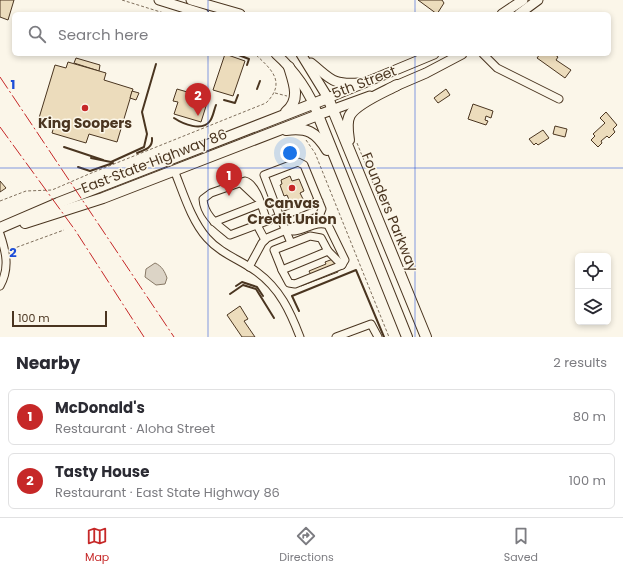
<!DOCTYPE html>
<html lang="en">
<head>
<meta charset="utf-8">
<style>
  :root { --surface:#fff; --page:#f2f2f3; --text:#2b2b33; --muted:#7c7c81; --line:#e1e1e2; --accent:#c62828 }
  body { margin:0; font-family:Poppins,sans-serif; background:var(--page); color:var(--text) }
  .controls { position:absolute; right:12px; bottom:12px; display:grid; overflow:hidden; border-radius:6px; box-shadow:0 2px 6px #0003 }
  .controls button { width:36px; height:36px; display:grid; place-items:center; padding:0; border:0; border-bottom:1px solid var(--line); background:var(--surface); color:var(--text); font:20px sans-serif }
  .scale { position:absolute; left:12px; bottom:10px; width:95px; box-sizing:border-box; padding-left:4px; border:2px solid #4a3520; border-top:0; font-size:11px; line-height:14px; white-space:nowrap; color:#4a3520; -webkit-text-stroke:3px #fbf6e9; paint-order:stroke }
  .you { position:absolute; left:290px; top:153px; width:14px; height:14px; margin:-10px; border:3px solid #fff; border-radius:50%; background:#1a73e8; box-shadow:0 0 0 6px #1a73e833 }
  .badge { display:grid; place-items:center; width:26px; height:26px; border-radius:50%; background:var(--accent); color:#fff; font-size:13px; font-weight:700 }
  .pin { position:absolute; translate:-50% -33px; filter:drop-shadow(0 1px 2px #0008) }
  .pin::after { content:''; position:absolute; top:21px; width:14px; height:12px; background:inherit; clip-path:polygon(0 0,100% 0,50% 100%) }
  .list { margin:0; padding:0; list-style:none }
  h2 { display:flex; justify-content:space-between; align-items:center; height:52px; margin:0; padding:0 16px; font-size:17px }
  h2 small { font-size:13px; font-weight:400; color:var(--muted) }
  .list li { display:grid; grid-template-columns:26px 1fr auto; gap:12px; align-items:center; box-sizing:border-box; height:56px; margin:0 8px 8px; padding:0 8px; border:1px solid var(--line); border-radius:6px }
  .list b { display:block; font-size:15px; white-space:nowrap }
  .list p { margin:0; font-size:13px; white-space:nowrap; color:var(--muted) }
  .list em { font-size:13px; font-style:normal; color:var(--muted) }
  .icon { flex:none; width:22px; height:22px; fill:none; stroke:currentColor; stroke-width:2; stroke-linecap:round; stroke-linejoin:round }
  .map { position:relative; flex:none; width:623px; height:337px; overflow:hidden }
  .search { position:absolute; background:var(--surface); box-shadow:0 2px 6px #0003; left:12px; right:12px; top:12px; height:44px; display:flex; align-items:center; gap:10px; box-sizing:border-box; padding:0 14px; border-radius:6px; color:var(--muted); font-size:15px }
  .sheet { height:180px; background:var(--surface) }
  nav { display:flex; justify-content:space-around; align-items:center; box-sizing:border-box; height:56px; border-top:1px solid var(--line); background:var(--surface); font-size:11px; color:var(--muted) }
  nav a { display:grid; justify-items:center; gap:2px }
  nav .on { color:var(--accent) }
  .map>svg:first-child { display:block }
  .water { fill:#dcd4c6; stroke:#887966 }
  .building { fill:#ecdcbc; stroke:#4a3520 }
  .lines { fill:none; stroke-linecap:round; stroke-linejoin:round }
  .minor-casing { stroke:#4a3520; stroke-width:9 }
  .major-casing { stroke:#4a3520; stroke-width:11 }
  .highway-casing { stroke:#4a3520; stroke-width:12 }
  .path { stroke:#7f6f5c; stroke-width:1; stroke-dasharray:3 2; stroke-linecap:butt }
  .minor { stroke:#fbf6e9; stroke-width:7 }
  .major { stroke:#fbf6e9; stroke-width:9 }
  .highway { stroke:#fbf6e9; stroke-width:10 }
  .wall { stroke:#4a3520; stroke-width:2 }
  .power { stroke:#c62828; stroke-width:1; stroke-dasharray:14 3 2 3; stroke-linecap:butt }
  .grid { fill:none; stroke:#1d4ed8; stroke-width:1; stroke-opacity:0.55 }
  .poi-dot { fill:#c62828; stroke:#fbf6e9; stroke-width:1.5 }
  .labels { text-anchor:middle; stroke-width:3; stroke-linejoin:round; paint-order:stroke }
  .street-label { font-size:14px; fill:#4a3520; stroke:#fbf6e9 }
  .poi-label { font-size:14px; font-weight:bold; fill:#4a3520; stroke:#fbf6e9 }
  .grid-label { font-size:13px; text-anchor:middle; font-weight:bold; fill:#1d4ed8; stroke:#fbf6e9; stroke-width:3; stroke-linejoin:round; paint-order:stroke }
</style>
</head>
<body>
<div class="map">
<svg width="623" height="337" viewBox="0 0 623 337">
  <rect width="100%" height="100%" fill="#fbf6e9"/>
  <path class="water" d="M 155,263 C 162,266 165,272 167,278 L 165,284 L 156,285 L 145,277 L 146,269 Z"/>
  <g class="building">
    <path d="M 0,0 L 14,0 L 8,20 L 0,17 Z"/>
    <path d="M 418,0 L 442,0 L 444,3 L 437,14 Z"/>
    <path d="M 225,54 L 245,61 L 233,96 L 213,90 Z"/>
    <path d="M 540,54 L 554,54 L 558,57 L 556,60 L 571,70 L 565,78 L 537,58 Z"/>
    <path d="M 76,58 L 100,65 L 99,71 L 74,63 Z"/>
    <path d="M 68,62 L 106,73 L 104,80 L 133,89 L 117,142 L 89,134 L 86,143 L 52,133 L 55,123 L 39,118 L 55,65 L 66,68 Z"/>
    <path d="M 177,89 L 201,96 L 199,100 L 207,103 L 201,122 L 174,114 L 178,102 L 173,101 Z"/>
    <path d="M 446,89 L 450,95 L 438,103 L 434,98 Z"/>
    <path d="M 132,91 L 139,93 L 136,100 L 130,98 Z"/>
    <path d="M 473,104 L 493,111 L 491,118 L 486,116 L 485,120 L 488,121 L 486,125 L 468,119 Z"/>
    <path d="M 606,112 L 617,125 L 613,129 L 615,132 L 609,138 L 607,136 L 601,141 L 602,143 L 598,147 L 591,140 L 595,136 L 593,134 L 605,123 L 600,118 Z"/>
    <path d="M 555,126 L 567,129 L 565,137 L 553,134 Z"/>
    <path d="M 543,130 L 549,138 L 538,145 L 536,143 L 534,145 L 529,139 Z"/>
    <path d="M 290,176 L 292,181 L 299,179 L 304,191 L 300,193 L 303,199 L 295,202 L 294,200 L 290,202 L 287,195 L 284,196 L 280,185 L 282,184 L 281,180 Z"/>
    <path d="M 0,181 L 6,188 L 0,192 Z"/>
    <path d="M 333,259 L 338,272 L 301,286 L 299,280 L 311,275 L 309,271 L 326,264 L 325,262 Z"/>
    <path d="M 240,306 L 248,319 L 244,321 L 255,337 L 242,337 L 227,315 Z"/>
  </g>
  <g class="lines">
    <g class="minor-casing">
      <g id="minor">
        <path d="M 483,54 L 497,68 L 559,99"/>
        <path d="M 174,170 C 183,192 191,220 207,238 C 221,254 241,260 257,272 C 280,289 290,311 300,337"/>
        <path d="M 245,181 C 257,184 263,211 267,221 L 230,235 C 218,225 204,216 203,199 L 211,193 Z"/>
        <path d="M 241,183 L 257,198"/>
        <path d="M 267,221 L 280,217 L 291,243"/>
        <path d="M 214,222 L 260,204"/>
        <path d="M 257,225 L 265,240"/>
        <path d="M 0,234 C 6,252 10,268 0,286"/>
        <path d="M 310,236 L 321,238 L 328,251 L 282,270 L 274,250 Z"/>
        <path d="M 328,251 L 342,265"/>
        <path d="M 249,267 L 262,243 L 267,238 L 317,217 L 320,214 L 322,209 L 304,165 L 298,162 L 264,175 L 280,217 L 319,201"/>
        <path d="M 282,270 L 289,283 L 295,284 L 342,265 L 345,260 L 328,225 C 314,219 301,235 286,230"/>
        <path d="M 336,337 L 371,324 L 378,337"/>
      </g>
    </g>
    <g class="major-casing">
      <g id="major">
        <path d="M 159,0 L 204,14"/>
        <path d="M 191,0 L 240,14"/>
        <path d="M 502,14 L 523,0"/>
        <path d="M 519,14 L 538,0"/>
        <path d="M 276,54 C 295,71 309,91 318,115 L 370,96"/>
        <path d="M 301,54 L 328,98 L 434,54"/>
        <path d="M 311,63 C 331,79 332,85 359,83"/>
        <path d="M 391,88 L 426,73 L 462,54"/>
      </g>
    </g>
    <g class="highway-casing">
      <g id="highway">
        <path d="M 286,112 C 301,100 294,83 289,67"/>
        <path d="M 286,130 C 307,127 316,132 327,150"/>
        <path d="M 349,140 C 348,133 346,122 350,115 C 357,103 384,92 397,85"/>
        <path d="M 25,223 L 103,198 L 318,115 L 407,337"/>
        <path d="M 0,228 L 58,203 L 328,98 L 426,337"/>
      </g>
    </g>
    <g class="path">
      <path d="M 122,0 L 167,14"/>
      <path d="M 275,93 L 287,96"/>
      <path d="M 306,140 L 315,153 L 389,337"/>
      <path d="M 357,143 L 381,203"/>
      <path d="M 0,201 L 26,191 L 52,190 L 89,174 L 266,103 C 287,82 271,69 255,54"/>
      <path d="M 12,249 L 64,230"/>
    </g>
    <use href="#minor" class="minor"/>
    <use href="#major" class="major"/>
    <use href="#highway" class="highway"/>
    <g class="wall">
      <path d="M 236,54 L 249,59 L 247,65"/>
      <path d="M 257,89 L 260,81"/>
      <path d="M 224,100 L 235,103 L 238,95"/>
      <path d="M 174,118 C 183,124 202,132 210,121 C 213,117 214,110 216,105"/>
      <path d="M 64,147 L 103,160"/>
      <path d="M 137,153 C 145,150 153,148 152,138"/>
      <path d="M 91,158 L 111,162 L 144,147 L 147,134 L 142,112 L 156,64"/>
      <path d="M 78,167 L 90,171 L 113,163"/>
      <path d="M 236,286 L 242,282 L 257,287 L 263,296"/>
      <path d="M 230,294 L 243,285 L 256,289 L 274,318"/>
      <path d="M 299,311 L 292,296 L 356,270 L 384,337"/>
    </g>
    <g class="power">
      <path d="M 0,77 L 174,337"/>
      <path d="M 0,127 L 75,230 L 144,337"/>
    </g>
  </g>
  <path class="grid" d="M 208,0 L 208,14M 415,0 L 415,14M 208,54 L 208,337M 415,54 L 415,337M 0,168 L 623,168"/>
  <g class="poi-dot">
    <circle cx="85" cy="108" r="4"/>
    <circle cx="292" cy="188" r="4"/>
  </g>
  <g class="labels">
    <g class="street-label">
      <text transform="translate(364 82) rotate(-21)" y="5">5th Street</text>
      <text transform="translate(154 161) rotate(-21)" y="5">East State Highway 86</text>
      <text transform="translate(390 212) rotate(68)" y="5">Founders Parkway</text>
    </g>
    <g class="poi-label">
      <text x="85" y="128">King Soopers</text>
      <text x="292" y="208">Canvas<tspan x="292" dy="16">Credit Union</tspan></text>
    </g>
  </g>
  <g class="grid-label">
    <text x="13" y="89">1</text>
    <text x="13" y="257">2</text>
  </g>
</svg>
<div class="controls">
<button><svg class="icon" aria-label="locate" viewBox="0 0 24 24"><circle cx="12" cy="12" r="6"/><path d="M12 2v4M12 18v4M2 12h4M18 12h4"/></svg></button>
<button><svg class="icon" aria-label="layers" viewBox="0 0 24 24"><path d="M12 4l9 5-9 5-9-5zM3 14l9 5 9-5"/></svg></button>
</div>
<div class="scale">100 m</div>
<div class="you"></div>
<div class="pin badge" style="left:229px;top:196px">1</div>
<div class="pin badge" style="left:198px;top:116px">2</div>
<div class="search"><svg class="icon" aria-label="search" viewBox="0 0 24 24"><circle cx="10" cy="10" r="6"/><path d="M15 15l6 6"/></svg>Search here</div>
</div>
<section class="sheet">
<h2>Nearby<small>2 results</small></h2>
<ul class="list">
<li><span class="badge">1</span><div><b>McDonald's</b><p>Restaurant · Aloha Street</p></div><em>80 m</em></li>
<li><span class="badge">2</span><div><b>Tasty House</b><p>Restaurant · East State Highway 86</p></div><em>100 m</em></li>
</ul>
</section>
<nav>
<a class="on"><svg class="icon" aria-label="map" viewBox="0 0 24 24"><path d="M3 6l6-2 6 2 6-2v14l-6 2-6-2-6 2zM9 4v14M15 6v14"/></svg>Map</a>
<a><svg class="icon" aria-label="directions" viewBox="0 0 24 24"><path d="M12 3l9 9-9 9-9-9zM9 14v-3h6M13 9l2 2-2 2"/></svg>Directions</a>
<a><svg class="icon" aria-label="saved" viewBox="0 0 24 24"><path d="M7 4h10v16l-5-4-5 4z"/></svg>Saved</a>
</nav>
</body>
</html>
